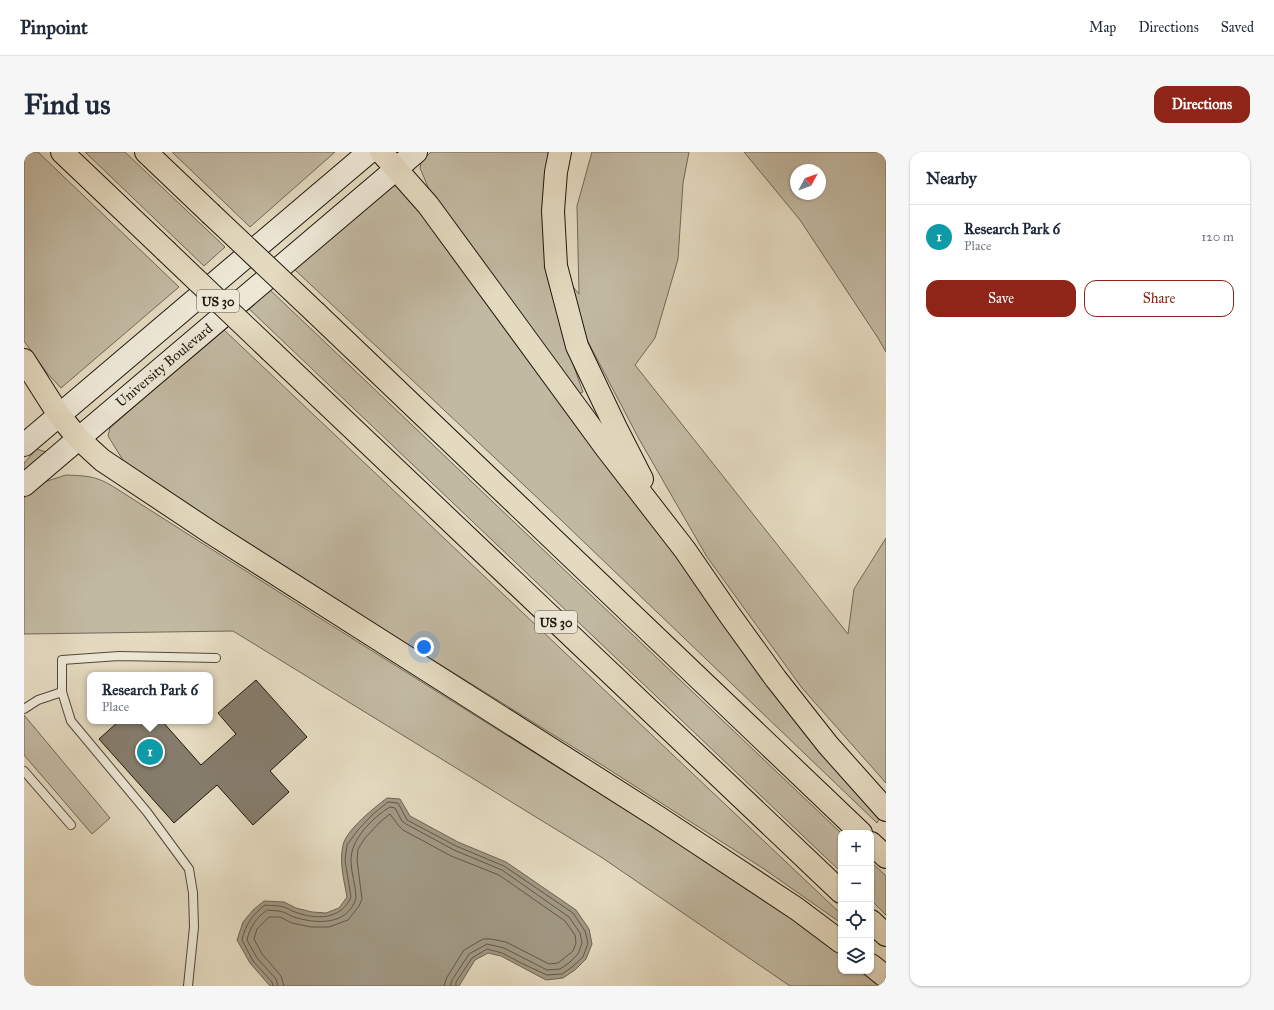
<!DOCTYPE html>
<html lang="en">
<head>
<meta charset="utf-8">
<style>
  :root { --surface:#fff; --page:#f6f6f7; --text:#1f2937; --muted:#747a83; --line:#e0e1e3; --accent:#8f2418 }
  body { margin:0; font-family:"IM FELL Great Primer",serif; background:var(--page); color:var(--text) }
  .controls { position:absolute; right:12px; bottom:12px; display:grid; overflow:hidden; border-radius:8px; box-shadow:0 1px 3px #0004 }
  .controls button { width:36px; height:36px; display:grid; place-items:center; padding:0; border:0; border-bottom:1px solid var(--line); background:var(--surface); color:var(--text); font:20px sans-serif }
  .compass { position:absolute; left:766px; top:12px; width:36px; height:36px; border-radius:50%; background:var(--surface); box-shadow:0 1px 3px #0004; rotate:49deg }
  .you { position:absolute; left:400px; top:495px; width:14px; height:14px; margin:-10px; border:3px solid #fff; border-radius:50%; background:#1a73e8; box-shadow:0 0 0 6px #1a73e833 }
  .badge { display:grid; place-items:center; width:26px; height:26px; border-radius:50%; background:var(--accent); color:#fff; font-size:13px; font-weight:700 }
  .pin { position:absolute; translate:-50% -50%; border:2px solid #fff; box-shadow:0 1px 4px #0006 }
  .popup { position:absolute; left:63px; top:520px; width:126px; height:52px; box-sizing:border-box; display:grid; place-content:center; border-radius:8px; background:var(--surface); filter:drop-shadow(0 1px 3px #0005); font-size:13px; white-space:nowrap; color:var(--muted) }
  .popup b { font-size:15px; color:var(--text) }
  .popup::after { content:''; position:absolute; left:50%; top:100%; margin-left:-8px; border:8px solid transparent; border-top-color:var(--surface) }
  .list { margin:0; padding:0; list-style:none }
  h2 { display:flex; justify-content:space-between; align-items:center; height:52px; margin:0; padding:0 16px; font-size:17px }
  h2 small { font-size:13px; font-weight:400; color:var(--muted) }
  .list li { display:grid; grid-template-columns:26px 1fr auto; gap:12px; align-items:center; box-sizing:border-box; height:64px; padding:0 16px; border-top:1px solid var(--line) }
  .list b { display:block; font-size:15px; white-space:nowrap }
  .list p { margin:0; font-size:13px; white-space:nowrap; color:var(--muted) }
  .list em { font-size:13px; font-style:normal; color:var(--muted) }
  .actions { display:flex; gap:8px; padding:12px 16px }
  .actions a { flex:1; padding:9px 0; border:1px solid var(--accent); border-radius:12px; text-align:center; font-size:14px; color:var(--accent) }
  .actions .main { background:var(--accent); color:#fff }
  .icon { flex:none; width:22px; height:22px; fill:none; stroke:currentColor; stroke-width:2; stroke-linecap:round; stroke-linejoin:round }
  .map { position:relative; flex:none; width:862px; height:834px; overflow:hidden; border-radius:12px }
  header { display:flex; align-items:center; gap:24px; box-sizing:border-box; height:56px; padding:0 20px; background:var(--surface); border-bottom:1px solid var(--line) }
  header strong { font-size:19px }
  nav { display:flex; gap:22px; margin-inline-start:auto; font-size:14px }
  .intro { display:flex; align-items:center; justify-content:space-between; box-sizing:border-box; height:96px; padding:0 24px }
  h1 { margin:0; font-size:28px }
  .button { padding:10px 18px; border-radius:12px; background:var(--accent); color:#fff; font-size:14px; font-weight:700 }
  main { display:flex; gap:24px; padding:0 24px }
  aside { flex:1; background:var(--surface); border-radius:12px; box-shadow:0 1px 3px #0004 }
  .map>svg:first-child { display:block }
  .green { fill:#c2b9a2; stroke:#706858; fill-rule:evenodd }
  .water { fill:#a19883; stroke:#6d6454 }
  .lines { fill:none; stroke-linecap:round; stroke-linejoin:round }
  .shore { stroke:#605848; stroke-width:1 }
  .building { fill:#857c6b; stroke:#1e170e }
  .service-casing { stroke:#50483a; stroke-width:10 }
  .secondary-casing { stroke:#1e170e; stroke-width:24 }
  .motorway-casing { stroke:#1e170e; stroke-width:24 }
  .service { stroke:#ede7d6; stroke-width:8 }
  .secondary { stroke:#ede7d6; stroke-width:22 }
  .motorway { stroke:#e4dac0; stroke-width:22 }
  .motorway-bridge-casing { stroke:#1e170e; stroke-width:24; stroke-linecap:butt }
  .motorway-bridge { stroke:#e4dac0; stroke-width:22 }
  .labels { text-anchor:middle; stroke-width:4; stroke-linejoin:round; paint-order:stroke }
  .shield { fill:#ede7d6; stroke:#5c554a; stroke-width:1 }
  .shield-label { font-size:13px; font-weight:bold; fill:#1e170e }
  .street-label { font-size:14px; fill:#1e170e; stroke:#ede7d6 }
</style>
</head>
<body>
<header>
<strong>Pinpoint</strong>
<nav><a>Map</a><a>Directions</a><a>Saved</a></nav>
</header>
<div class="intro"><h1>Find us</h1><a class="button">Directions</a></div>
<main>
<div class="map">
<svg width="862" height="834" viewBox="0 0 862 834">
  <rect width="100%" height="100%" fill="#e4dac0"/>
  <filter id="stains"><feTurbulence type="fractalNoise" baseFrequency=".005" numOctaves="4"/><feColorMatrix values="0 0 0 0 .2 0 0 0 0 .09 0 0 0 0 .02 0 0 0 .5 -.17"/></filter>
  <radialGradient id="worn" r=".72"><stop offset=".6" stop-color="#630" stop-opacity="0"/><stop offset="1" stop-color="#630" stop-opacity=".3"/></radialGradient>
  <g class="green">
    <path d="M 0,0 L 14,0 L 155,135 L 37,236 L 23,221 L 0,189 Z"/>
    <path d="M 61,0 L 101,0 L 201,95 L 180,114 Z"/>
    <path d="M 148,0 L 311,0 L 226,75 Z"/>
    <path d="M 407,0 L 528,0 L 538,181 L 559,240 L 555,242 L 407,42 L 396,16 L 397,10 Z"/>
    <path d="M 568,0 L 665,0 L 659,31 L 654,107 L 631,186 L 611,213 L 824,482 L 830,437 L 862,386 L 862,631 L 778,536 L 683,405 L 615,287 L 561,184 L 542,126 L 555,142 L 553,54 Z"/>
    <path d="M 720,0 L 862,0 L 862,200 L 854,186 L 776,68 ZM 772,18 L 796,18 L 796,42 L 772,42 Z"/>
    <path d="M 372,33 L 379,36 L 858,662 L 853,671 L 537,368 L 269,116 L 365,36 Z"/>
    <path d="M 244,136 L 817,681 L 817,720 L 223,155 Z"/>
    <path d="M 198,176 L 817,762 L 817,771 L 740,717 L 578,613 L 119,328 L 102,313 L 84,284 L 86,276 Z"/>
    <path d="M 13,297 L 22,300 L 0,319 L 0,311 Z"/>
    <path d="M 42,323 C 65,324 73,324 93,337 L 299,468 L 737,743 L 817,802 L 817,819 L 840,819 L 858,834 L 766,834 L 577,705 L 209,479 L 0,482 L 0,346 L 17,331 Z"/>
    <path d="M 0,563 L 86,666 L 68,682 L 0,603 Z"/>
    <path d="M 847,710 L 862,724 L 862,763 L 847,748 Z"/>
  </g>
  <path class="water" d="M 363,646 L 376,647 L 386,664 L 434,690 L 482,710 L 552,758 L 565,777 L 568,792 L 562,807 L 551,818 L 539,826 L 522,828 L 477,804 L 464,801 L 451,808 L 435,834 L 246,834 L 226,811 L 213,788 L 219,770 L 229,758 L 240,749 L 260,750 L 272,756 L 288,760 L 302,761 L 315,756 L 323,745 C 320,728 315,710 319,693 C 323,677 350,656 363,646 Z"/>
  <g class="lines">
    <g class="shore">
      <path d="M 249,834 L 248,830 L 229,809 L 218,788 C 221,773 229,762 241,753 C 247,754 254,753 260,755 C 264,756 267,759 271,760 C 292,768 317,768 327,745 L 321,708 L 323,693 L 333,679 L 349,662 L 364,650 L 374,651 L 383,668 L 432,694 L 480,714 L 549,761 L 561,779 L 564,791 L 559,805 L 548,815 L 538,822 L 523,823 L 499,812 L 478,801 L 463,797 L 448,806 L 432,830 L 432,834"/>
      <path d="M 254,834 L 252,827 L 233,806 L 223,788 C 226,775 232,766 243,758 C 248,759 254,758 259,760 C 263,761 266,764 270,765 C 292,772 324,774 332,746 C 332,734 327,721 327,709 C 326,688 349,665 366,655 L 371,656 L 378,669 L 382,672 L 430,698 L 478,718 L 545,765 L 556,781 L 558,791 L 554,802 L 545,811 L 536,817 L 523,818 L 480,796 L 463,792 L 445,802 L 428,828 L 426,834"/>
      <path d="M 260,834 L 257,824 L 238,802 L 230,787 L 233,777 L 245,765 L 256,765 L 268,771 L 287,775 L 305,775 L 324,768 L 335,754 L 338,747 L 333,708 L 334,697 L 341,686 L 356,670 L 366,662 L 374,673 L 379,678 L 427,704 L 475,723 L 541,769 L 551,783 L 552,791 L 549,799 L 534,811 L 525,812 L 482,790 L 467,787 L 459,787 L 440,798 L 423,825 L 420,834"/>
    </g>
  </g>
  <path class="building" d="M 232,528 L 283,585 L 246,619 L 265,640 L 229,673 L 193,633 L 150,671 L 75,587 L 95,569 L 138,569 L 177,613 L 212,582 L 194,561 Z"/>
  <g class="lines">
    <g class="service-casing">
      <g id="service">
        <path d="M 0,557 L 14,548 L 38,540"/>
        <path d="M 0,619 L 47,673"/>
        <path d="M 164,834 L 170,775 L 169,741 L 165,717 L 123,660 L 47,569 L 38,540 L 38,508 L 95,504 L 192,506"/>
      </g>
    </g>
    <g class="secondary-casing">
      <g id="secondary">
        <path d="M 0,293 L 345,0"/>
        <path d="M 0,333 L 392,0"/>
      </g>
    </g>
    <g class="motorway-casing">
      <g id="motorway">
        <path d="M 38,0 L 141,98"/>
        <path d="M 122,0 L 186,61"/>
        <path d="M 357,0 L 404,53 L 582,296 L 661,398 L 705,462 L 752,527 L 804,593 L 862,658"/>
        <path d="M 536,0 L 532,20 L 529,59 L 532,114 L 553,194 L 592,276 L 618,327"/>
        <path d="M 292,161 L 837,681"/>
        <path d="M 247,199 L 817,740"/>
        <path d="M 0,208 L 35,263 L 54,286 L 78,308 L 186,380 L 634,665 L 773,757 L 817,790"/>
        <path d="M 847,691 L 862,705"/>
        <path d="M 847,769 L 862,783"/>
        <path d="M 847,813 L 862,825"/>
      </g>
    </g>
    <use href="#service" class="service"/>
    <use href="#secondary" class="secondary"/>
    <use href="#motorway" class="motorway"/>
    <g class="motorway-bridge-casing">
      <g id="motorway-bridge">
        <path d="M 186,61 L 292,161"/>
        <path d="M 141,98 L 247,199"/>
      </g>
    </g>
    <use href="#motorway-bridge" class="motorway-bridge"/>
  </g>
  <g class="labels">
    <g class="shield">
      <rect x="173" y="138" width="42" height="22" rx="3"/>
      <rect x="511" y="459" width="42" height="22" rx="3"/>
    </g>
    <g class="shield-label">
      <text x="194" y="154">US 30</text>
      <text x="532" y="475">US 30</text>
    </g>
    <g class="street-label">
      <text transform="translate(140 213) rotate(-40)" y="5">University Boulevard</text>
    </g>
  </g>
  <rect width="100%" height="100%" filter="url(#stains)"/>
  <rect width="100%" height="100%" fill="url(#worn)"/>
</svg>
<div class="controls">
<button>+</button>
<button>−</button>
<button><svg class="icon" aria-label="locate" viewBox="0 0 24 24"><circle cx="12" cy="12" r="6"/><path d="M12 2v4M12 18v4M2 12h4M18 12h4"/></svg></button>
<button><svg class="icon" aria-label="layers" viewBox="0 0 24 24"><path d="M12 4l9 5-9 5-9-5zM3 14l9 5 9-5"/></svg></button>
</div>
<svg class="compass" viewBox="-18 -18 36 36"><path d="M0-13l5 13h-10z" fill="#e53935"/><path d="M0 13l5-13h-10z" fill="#747a83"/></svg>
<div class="you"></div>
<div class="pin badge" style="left:126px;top:600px;background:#0f9aa8">1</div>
<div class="popup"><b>Research Park 6</b>Place</div>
</div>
<aside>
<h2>Nearby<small></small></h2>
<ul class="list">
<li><span class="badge" style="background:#0f9aa8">1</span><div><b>Research Park 6</b><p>Place</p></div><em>120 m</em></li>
</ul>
<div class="actions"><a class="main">Save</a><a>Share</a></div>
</aside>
</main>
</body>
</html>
